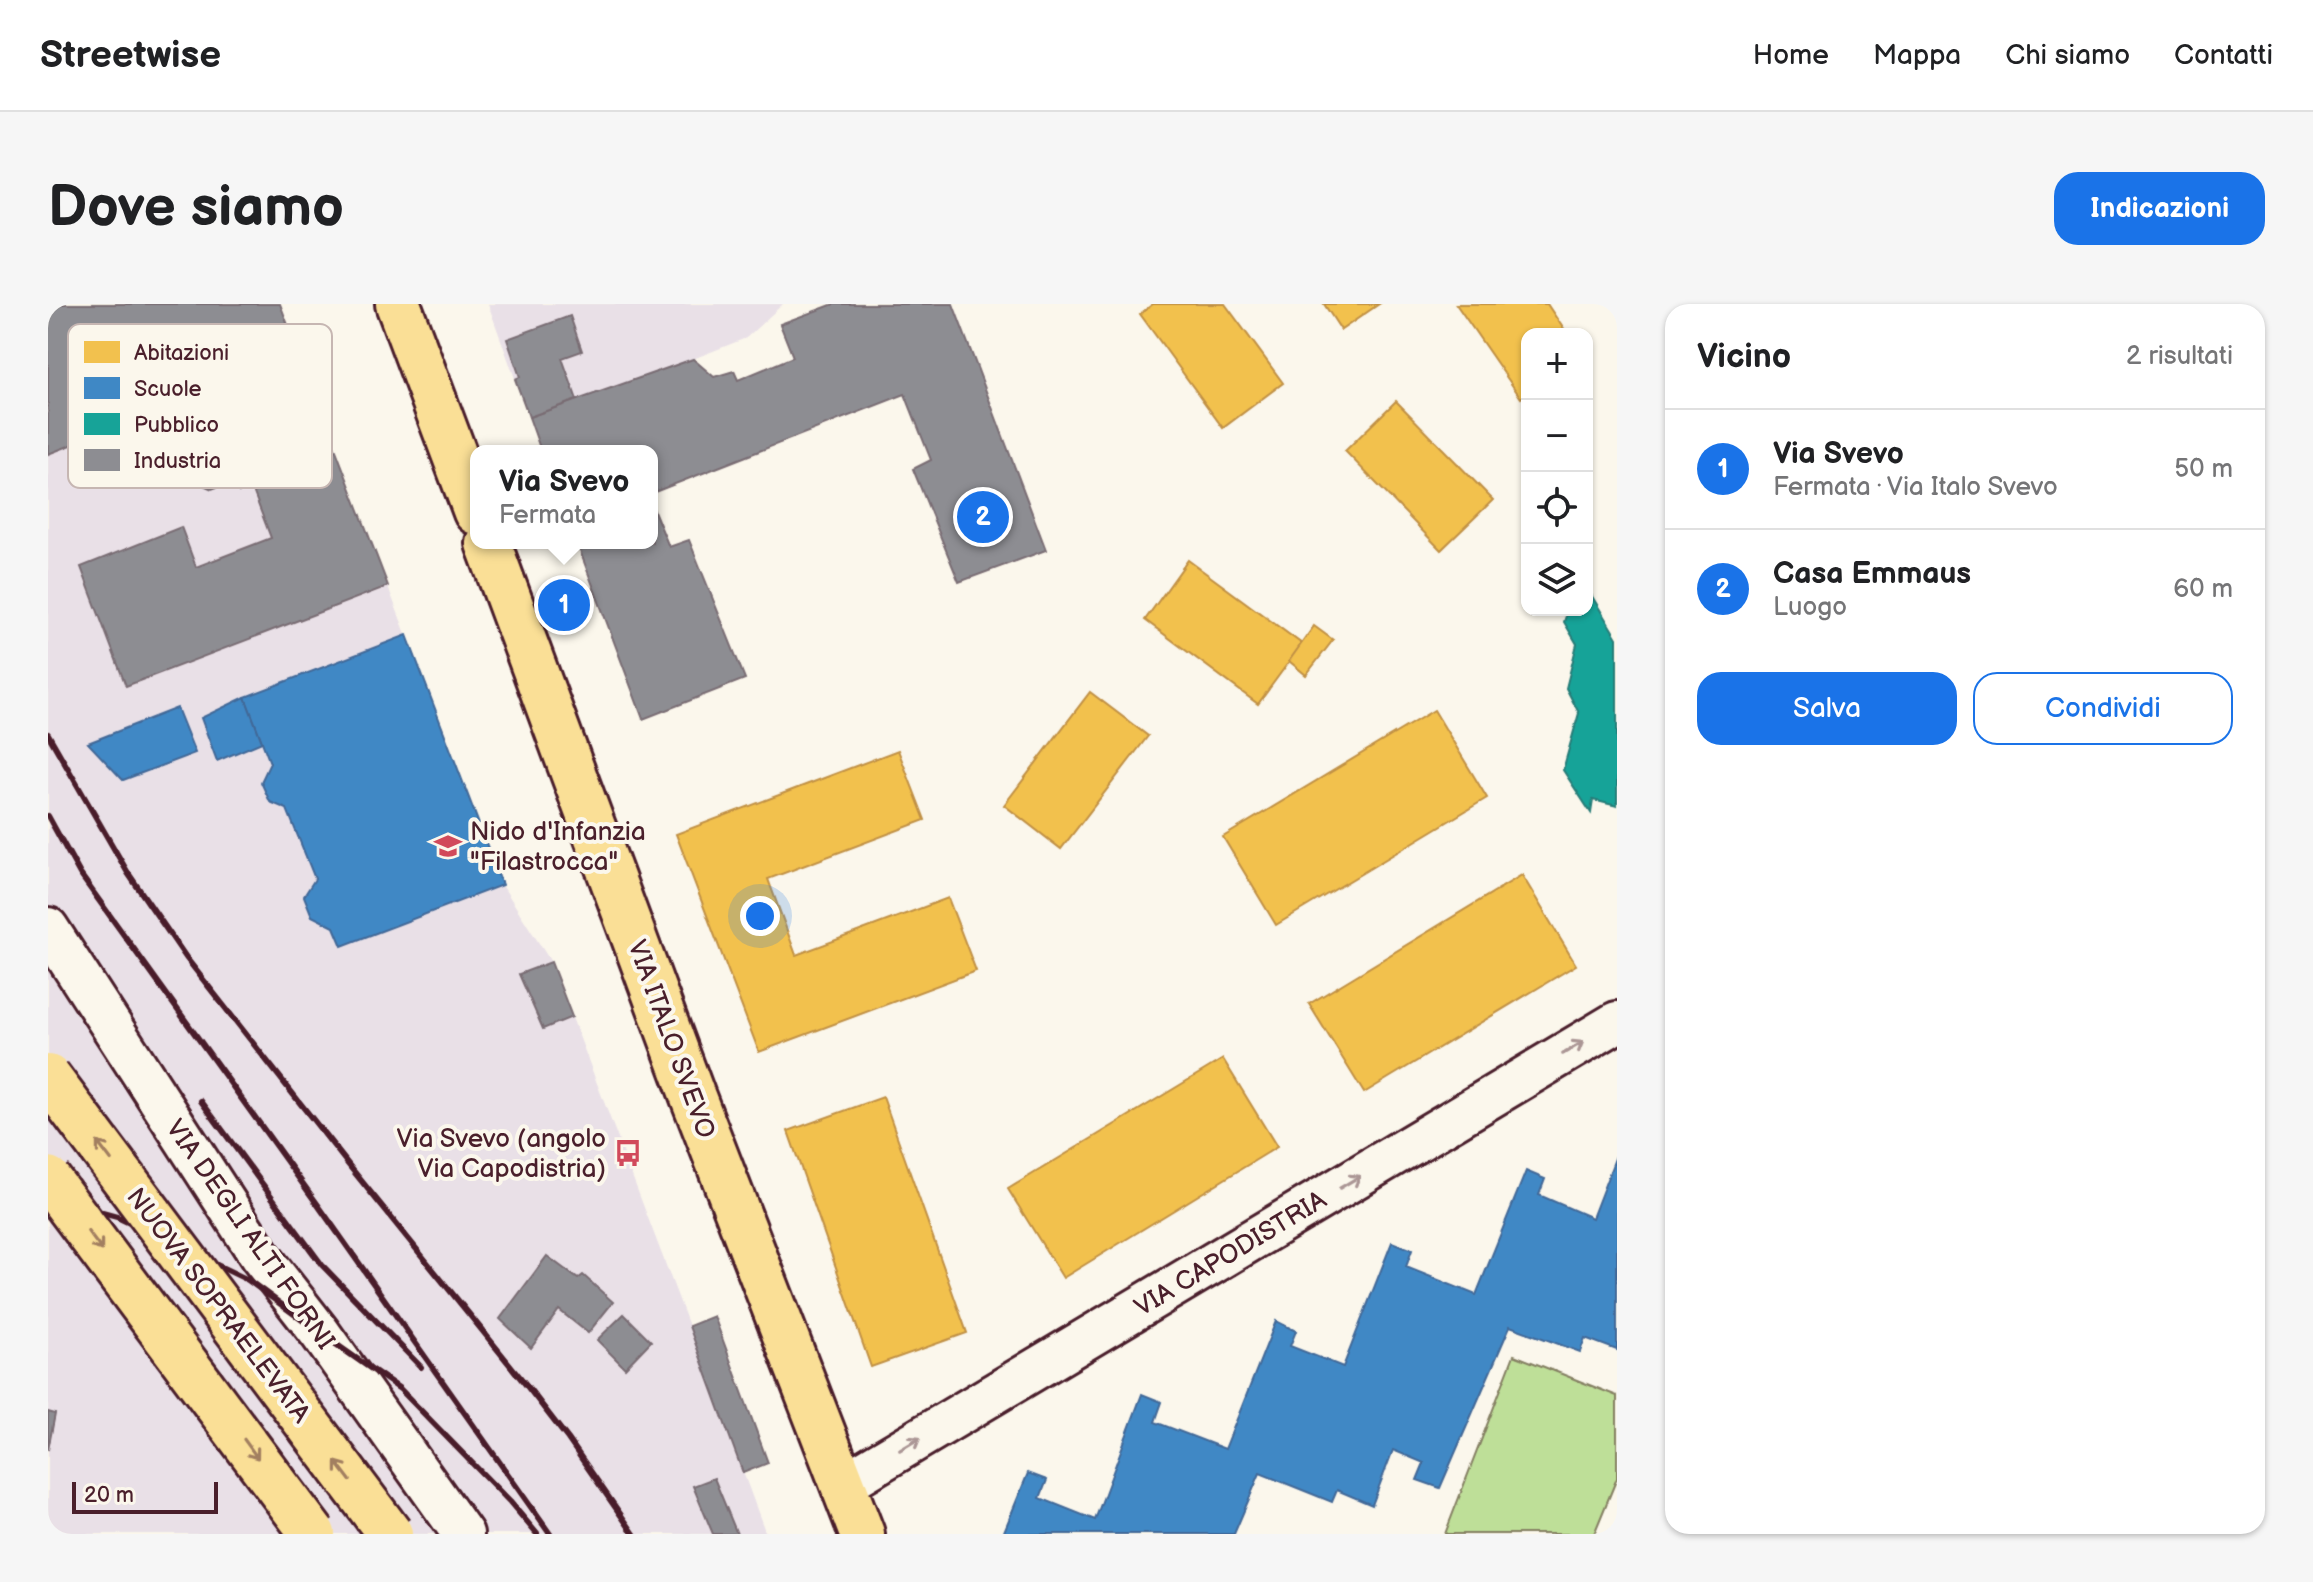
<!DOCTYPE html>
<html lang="it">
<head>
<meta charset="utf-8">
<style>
  :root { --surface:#fff; --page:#f6f6f6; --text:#202124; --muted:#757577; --line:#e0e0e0; --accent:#1a73e8 }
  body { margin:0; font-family:"Balsamiq Sans",sans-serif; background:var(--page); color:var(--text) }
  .controls { position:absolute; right:24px; top:24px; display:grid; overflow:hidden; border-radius:16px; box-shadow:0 2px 6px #0004 }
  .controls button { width:72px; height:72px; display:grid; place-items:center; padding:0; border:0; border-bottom:2px solid var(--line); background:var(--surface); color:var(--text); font:40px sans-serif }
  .scale { position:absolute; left:24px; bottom:20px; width:146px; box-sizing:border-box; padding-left:8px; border:4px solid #4a1f2b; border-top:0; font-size:22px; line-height:28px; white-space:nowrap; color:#4a1f2b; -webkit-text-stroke:6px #fbf7ec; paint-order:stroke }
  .you { position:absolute; left:712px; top:612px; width:28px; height:28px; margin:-20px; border:6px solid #fff; border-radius:50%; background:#1a73e8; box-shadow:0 0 0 12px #1a73e833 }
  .badge { display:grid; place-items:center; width:52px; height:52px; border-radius:50%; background:var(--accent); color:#fff; font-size:26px; font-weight:700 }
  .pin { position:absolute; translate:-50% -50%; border:4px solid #fff; box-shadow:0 2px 8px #0006 }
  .popup { position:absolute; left:422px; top:141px; width:188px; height:104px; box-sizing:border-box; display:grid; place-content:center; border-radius:16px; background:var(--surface); filter:drop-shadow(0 2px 6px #0005); font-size:26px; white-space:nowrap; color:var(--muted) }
  .popup b { font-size:30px; color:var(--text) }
  .popup::after { content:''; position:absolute; left:50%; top:100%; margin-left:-16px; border:16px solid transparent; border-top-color:var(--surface) }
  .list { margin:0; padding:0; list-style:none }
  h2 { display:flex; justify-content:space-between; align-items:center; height:104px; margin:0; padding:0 32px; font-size:34px }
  h2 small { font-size:26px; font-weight:400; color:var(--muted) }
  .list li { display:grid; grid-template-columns:52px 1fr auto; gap:24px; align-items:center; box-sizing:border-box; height:120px; padding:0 32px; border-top:2px solid var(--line) }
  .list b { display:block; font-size:30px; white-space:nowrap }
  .list p { margin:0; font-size:26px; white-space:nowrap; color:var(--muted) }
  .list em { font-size:26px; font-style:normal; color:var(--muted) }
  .actions { display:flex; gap:16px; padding:24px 32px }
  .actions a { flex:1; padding:18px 0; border:2px solid var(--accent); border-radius:24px; text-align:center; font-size:28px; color:var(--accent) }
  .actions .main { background:var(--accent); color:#fff }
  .icon { flex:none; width:44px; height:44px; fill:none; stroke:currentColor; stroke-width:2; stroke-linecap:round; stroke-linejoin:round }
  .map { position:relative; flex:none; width:1569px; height:1230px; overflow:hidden; border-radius:24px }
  header { display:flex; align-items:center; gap:48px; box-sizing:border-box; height:112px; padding:0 40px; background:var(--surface); border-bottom:2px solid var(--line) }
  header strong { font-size:38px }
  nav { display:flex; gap:44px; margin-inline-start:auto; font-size:28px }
  .intro { display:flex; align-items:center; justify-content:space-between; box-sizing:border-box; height:192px; padding:0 48px }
  h1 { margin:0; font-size:56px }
  .button { padding:20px 36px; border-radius:24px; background:var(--accent); color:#fff; font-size:28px; font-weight:700 }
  main { display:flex; gap:48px; padding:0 48px }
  aside { flex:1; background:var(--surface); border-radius:24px; box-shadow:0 2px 6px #0004 }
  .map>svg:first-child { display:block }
  .built { fill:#e9e0e7 }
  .green { fill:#bedf98; stroke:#847f62; stroke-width:2 }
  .homes { fill:#f2c14e; stroke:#c09044; stroke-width:2 }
  .schools { fill:#3f88c5; stroke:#426897; stroke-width:2 }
  .public { fill:#17a398; stroke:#267b77; stroke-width:2 }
  .industry { fill:#8d8d92; stroke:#796c73; stroke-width:2 }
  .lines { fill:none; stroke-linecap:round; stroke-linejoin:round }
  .street-casing { stroke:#4a1f2b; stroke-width:46 }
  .primary-casing { stroke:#4a1f2b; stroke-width:50 }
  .street { stroke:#fbf7ec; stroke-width:40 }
  .primary { stroke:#fadf96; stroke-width:44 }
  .rail { stroke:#4a1f2b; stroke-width:6 }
  .highway-bridge-casing { stroke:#4a1f2b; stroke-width:50; stroke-linecap:butt }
  .highway-bridge { stroke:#fadf96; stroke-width:44 }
  .oneway { stroke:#ab9695 }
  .oneway2 { stroke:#a27f60 }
  .labels { text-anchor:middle; stroke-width:8; stroke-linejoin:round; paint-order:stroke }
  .poi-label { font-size:26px; fill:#4a1f2b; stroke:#fbf7ec; text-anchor:start }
  .street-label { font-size:26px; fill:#4a1f2b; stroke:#fbf7ec }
  .key { fill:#fbf7ec; stroke:#c6b6b2; stroke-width:2 }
  .key-label { font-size:22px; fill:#4a1f2b }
</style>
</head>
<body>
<header>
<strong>Streetwise</strong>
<nav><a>Home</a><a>Mappa</a><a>Chi siamo</a><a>Contatti</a></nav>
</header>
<div class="intro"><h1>Dove siamo</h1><a class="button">Indicazioni</a></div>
<main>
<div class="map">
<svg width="1569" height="1230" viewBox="0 0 1569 1230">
  <rect width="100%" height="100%" fill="#fbf7ec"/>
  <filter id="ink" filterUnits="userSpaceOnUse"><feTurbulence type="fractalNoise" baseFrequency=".0125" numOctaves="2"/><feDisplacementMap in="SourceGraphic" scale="16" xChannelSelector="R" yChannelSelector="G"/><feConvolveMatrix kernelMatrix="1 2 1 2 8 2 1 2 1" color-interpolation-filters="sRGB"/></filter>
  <g filter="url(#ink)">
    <g class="built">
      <path d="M 0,0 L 232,0 L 454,581 L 503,658 L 641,1022 L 718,1230 L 0,1230 Z"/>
      <path d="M 440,0 L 735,0 L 698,34 L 645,55 L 481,113 Z"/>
    </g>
    <path class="green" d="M 1466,1051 L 1569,1092 L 1569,1174 L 1546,1230 L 1397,1230 Z"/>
    <g class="homes">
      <path d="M 1105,0 L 1177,0 L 1235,79 L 1175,124 L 1092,10 Z"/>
      <path d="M 1276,0 L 1331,0 L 1293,26 Z"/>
      <path d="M 1408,0 L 1499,0 L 1519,30 L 1479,30 L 1479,89 L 1473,94 Z"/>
      <path d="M 1348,97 L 1445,196 L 1393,246 L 1297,147 Z"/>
      <path d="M 1140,256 L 1254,340 L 1210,400 L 1097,316 Z"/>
      <path d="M 1266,322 L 1285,336 L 1258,371 L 1241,357 Z"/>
      <path d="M 1042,388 L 1100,432 L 1013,545 L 956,501 Z"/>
      <path d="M 1386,406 L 1439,494 L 1228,621 L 1175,533 Z"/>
      <path d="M 850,446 L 877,516 L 720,575 L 748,651 L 900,594 L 928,667 L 711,748 L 628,530 Z"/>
      <path d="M 1474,571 L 1528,661 L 1316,789 L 1261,700 Z"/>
      <path d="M 1175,755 L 1229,843 L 1015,974 L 960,885 Z"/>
      <path d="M 835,793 L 919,1029 L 823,1063 L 740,827 Z"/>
    </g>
    <g class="schools">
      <path d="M 359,331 L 454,581 L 294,642 L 286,623 L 264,612 L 256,592 L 267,575 L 239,505 L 222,498 L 213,478 L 222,459 L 197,393 Z"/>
      <path d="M 197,393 L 214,438 L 169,457 L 153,414 Z"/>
      <path d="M 129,404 L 147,449 L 75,476 L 40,439 Z"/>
      <path d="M 1569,849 L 1569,1046 L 1537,1034 L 1532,1048 L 1462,1022 L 1392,1184 L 1369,1176 L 1376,1159 L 1345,1146 L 1324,1201 L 1289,1186 L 1284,1198 L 1212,1169 L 1186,1230 L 955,1230 L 980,1169 L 999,1176 L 992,1194 L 1047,1216 L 1094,1090 L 1114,1098 L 1107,1118 L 1177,1145 L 1228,1017 L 1248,1027 L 1242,1042 L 1295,1063 L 1344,938 L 1364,946 L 1358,963 L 1428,991 L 1478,867 L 1497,875 L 1491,891 L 1544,914 Z"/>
    </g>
    <path class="public" d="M 1539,284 L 1569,334 L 1569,502 L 1545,496 L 1543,509 L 1515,466 L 1531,409 L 1518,384 L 1529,340 L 1516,318 L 1520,306 L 1539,306 Z"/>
    <g class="industry">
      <path d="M 0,0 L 232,0 L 340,282 L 78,382 L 33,263 L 133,223 L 148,263 L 223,234 L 204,184 L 191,188 L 187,176 L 164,185 L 153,180 L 134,131 L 138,119 L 161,110 L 155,97 L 168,93 L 150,45 L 78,73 L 94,114 L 0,150 Z"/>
      <path d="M 786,0 L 905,0 L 998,246 L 911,278 L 865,165 L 883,156 L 857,90 L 604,189 L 604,147 L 493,147 L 481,113 L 645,55 L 666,73 L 686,67 L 690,76 L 745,53 L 732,20 Z"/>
      <path d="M 522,12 L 534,47 L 514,54 L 529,96 L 481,113 L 467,75 L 472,73 L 459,35 Z"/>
      <path d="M 604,202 L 621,243 L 641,236 L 697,375 L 595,415 L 529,239 L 604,239 Z"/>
      <path d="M 503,658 L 524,713 L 495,725 L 471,670 Z"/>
      <path d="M 499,952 L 530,975 L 535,971 L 565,998 L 540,1029 L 511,1006 L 483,1044 L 452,1015 Z"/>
      <path d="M 576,1010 L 603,1037 L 577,1064 L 549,1036 Z"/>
      <path d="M 666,1012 L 720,1159 L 695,1169 L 641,1022 Z"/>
      <path d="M 0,1108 L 7,1110 L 0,1146 Z"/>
      <path d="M 666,1174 L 689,1230 L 665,1230 L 645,1182 Z"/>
    </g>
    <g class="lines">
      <g class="street-casing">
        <g id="street">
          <path d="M 0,624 L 212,952 L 272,1029 L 415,1230"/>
          <path d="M 795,1180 L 1569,718"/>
        </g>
      </g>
      <g class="primary-casing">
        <g id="primary">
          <path d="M 350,0 L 428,208"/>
          <path d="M 440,239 L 645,793 L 814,1230"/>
        </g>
      </g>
      <use href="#street" class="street"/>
      <use href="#primary" class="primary"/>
      <g class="rail">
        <path d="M 0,430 L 80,569 L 139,655 L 303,864 L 479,1082 L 520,1135 L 586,1230"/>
        <path d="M 0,512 L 32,570 L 270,901 L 502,1230"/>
        <path d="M 153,797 L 274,961 L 373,1063"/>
        <path d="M 0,894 L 69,913 L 200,976 L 272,1029 L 352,1085 L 462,1198 L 489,1230"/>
      </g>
      <g class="highway-bridge-casing">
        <g id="highway-bridge">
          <path d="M 0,773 L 342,1230"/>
          <path d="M 0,875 L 265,1230"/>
        </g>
      </g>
      <use href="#highway-bridge" class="highway-bridge"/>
    </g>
    <defs><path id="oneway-shaft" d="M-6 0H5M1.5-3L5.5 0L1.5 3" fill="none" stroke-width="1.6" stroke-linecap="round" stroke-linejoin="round" transform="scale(2)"/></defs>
    <g class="oneway">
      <use href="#oneway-shaft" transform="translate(1525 744) rotate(-31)"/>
      <use href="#oneway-shaft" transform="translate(1302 878) rotate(-31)"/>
      <use href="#oneway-shaft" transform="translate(862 1140) rotate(-31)"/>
    </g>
    <g class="oneway2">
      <use href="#oneway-shaft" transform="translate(56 847) rotate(-127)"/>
      <use href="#oneway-shaft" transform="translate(47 937) rotate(53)"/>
      <use href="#oneway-shaft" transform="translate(203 1145) rotate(54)"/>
      <use href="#oneway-shaft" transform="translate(295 1167) rotate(-127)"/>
    </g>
  </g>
  <defs>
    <g id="school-bare" transform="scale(2.16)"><path d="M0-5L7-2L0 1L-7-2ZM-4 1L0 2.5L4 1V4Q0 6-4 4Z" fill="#d1495b" stroke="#fbf7ec" stroke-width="2.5" paint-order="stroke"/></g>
    <g id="bus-bare" transform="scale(2.16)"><path d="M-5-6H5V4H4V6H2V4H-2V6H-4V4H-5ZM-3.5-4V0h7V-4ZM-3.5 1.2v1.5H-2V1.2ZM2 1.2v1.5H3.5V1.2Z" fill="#d1495b" stroke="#fbf7ec" stroke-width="2.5" paint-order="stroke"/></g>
  </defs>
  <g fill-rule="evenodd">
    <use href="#school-bare" x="400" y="542"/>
    <use href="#bus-bare" x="580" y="849"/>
  </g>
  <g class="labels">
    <g class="poi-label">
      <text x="422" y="536">Nido d'Infanzia<tspan x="422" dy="30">"Filastrocca"</tspan></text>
      <text x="558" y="843" text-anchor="end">Via Svevo (angolo<tspan x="558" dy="30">Via Capodistria)</tspan></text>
    </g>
    <g class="street-label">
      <text transform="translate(624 735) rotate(70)" y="9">VIA ITALO SVEVO</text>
      <text transform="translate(203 930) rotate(55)" y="9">VIA DEGLI ALTI FORNI</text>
      <text transform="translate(1182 949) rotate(-31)" y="9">VIA CAPODISTRIA</text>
      <text transform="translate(171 1001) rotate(53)" y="9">NUOVA SOPRAELEVATA</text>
    </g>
  </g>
  <rect x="20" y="20" width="264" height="164" rx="12" class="key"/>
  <rect x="36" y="37" width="36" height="22" fill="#f2c14e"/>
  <rect x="36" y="73" width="36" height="22" fill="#3f88c5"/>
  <rect x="36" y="109" width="36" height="22" fill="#17a398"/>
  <rect x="36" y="145" width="36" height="22" fill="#8d8d92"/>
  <g class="key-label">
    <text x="86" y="56">Abitazioni</text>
    <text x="86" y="92">Scuole</text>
    <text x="86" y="128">Pubblico</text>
    <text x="86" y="164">Industria</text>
  </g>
</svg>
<div class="controls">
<button>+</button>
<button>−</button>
<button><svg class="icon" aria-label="locate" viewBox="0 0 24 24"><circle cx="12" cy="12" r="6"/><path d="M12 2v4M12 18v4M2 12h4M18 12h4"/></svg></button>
<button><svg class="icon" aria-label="layers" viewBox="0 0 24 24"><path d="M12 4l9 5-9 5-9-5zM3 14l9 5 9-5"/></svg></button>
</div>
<div class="scale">20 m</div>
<div class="you"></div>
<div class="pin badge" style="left:516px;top:301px">1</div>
<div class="popup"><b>Via Svevo</b>Fermata</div>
<div class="pin badge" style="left:935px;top:213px">2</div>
</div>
<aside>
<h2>Vicino<small>2 risultati</small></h2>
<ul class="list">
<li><span class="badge">1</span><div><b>Via Svevo</b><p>Fermata · Via Italo Svevo</p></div><em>50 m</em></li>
<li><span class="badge">2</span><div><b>Casa Emmaus</b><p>Luogo</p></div><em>60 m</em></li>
</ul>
<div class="actions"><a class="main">Salva</a><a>Condividi</a></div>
</aside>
</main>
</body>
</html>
